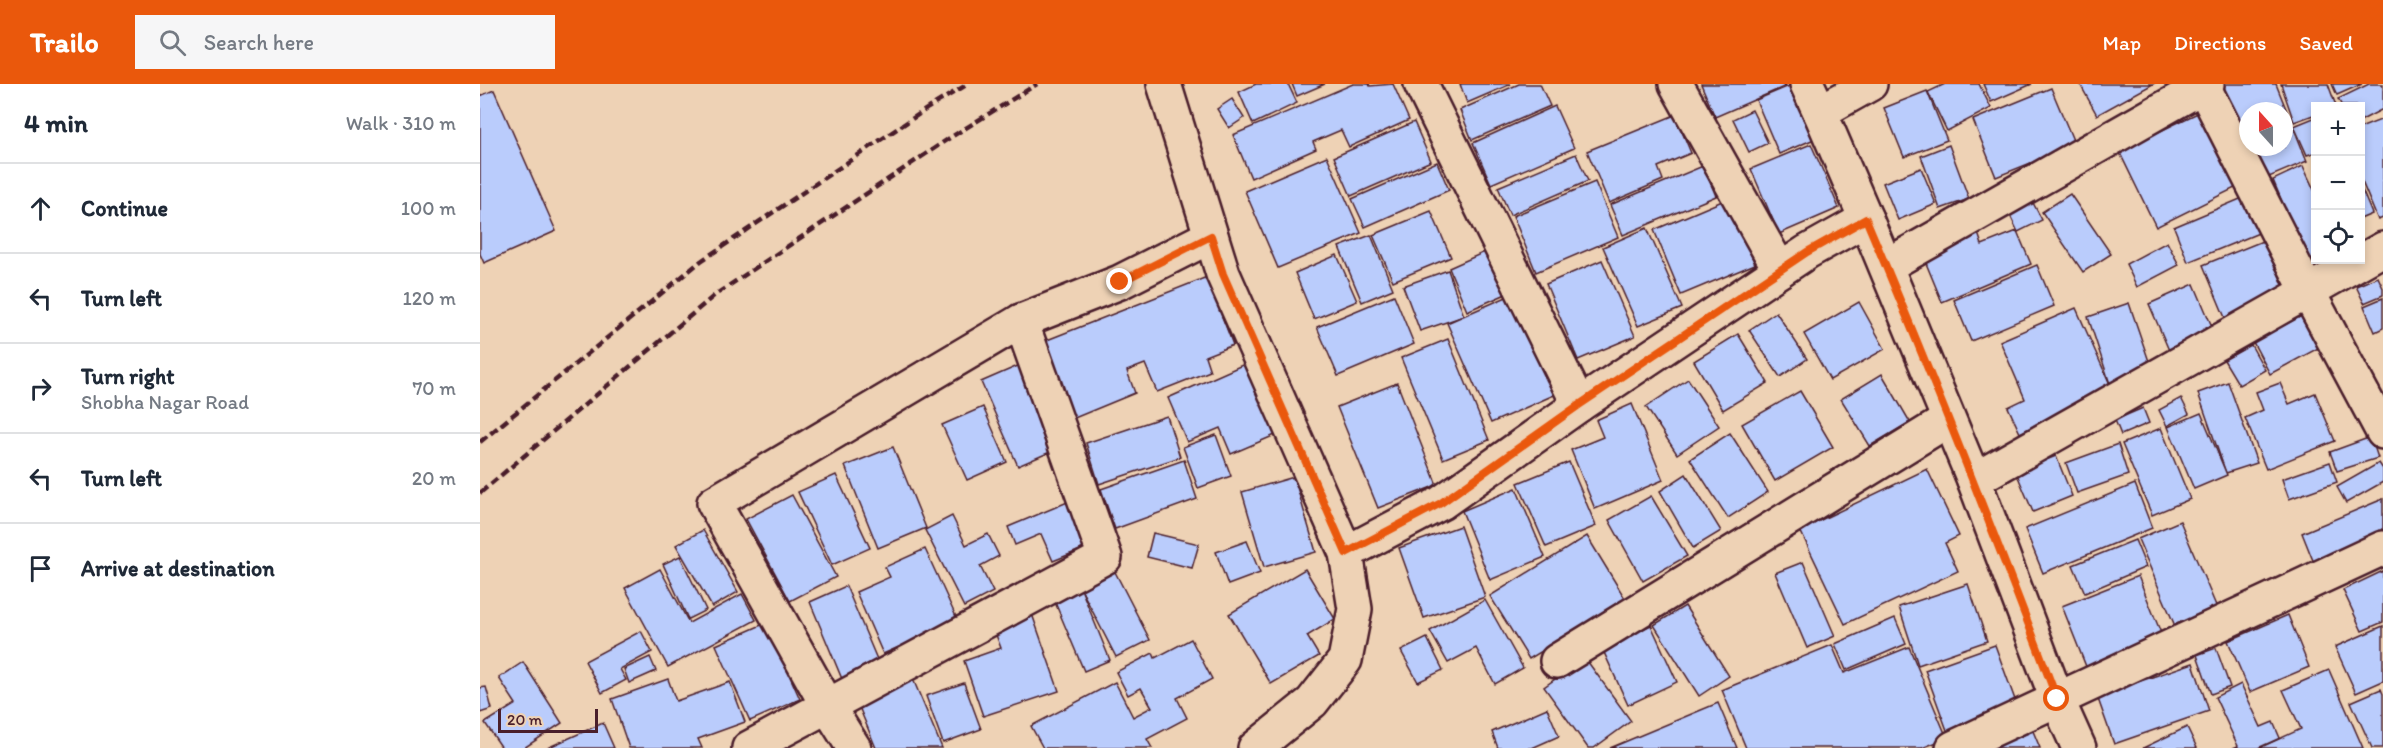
<!DOCTYPE html>
<html lang="en">
<head>
<meta charset="utf-8">
<style>
  :root { --surface:#fff; --page:#f6f6f7; --text:#1f2937; --muted:#747a83; --line:#e0e1e3; --accent:#ea580c }
  body { margin:0; font-family:Itim,sans-serif; background:var(--page); color:var(--text) }
  .controls { position:absolute; right:18px; top:18px; display:grid; overflow:hidden; border-radius:0px; box-shadow:0 3px 9px #0003 }
  .controls button { width:54px; height:54px; display:grid; place-items:center; padding:0; border:0; border-bottom:2px solid var(--line); background:var(--surface); color:var(--text); font:30px sans-serif }
  .compass { position:absolute; left:1759px; top:18px; width:54px; height:54px; border-radius:50%; background:var(--surface); box-shadow:0 3px 9px #0003; rotate:339deg }
  .scale { position:absolute; left:18px; bottom:15px; width:100px; box-sizing:border-box; padding-left:6px; border:3px solid #4a1f2b; border-top:0; font-size:16px; line-height:21px; white-space:nowrap; color:#4a1f2b; -webkit-text-stroke:4px #eed2b5; paint-order:stroke }
  .stop { position:absolute; width:18px; height:18px; margin:-14px; border:4px solid #ea580c; border-radius:50%; background:#fff }
  .stop.end { background:#ea580c; border-color:#fff; box-shadow:0 2px 6px #0008 }
  .list { margin:0; padding:0; list-style:none }
  h2 { display:flex; justify-content:space-between; align-items:center; height:78px; margin:0; padding:0 24px; font-size:26px }
  h2 small { font-size:20px; font-weight:400; color:var(--muted) }
  .list li { display:grid; grid-template-columns:39px 1fr auto; gap:18px; align-items:center; box-sizing:border-box; height:90px; padding:0 24px; border-top:2px solid var(--line) }
  .list b { display:block; font-size:22px; white-space:nowrap }
  .list p { margin:0; font-size:20px; white-space:nowrap; color:var(--muted) }
  .list em { font-size:20px; font-style:normal; color:var(--muted) }
  .icon { flex:none; width:33px; height:33px; fill:none; stroke:currentColor; stroke-width:2; stroke-linecap:round; stroke-linejoin:round }
  .map { position:relative; flex:none; width:1903px; height:664px; overflow:hidden }
  header { display:flex; align-items:center; gap:36px; box-sizing:border-box; height:84px; padding:0 30px; background:var(--accent); color:#fff }
  header strong { font-size:28px }
  nav { display:flex; gap:33px; margin-inline-start:auto; font-size:21px }
  .search { width:420px; height:54px; background:var(--page); display:flex; align-items:center; gap:15px; box-sizing:border-box; padding:0 21px; border-radius:0px; color:var(--muted); font-size:22px }
  main { display:flex }
  aside { flex:1; background:var(--surface) }
  .map>svg:first-child { display:block }
  .building { fill:#baccfc; stroke:#4a1f2b; stroke-width:1.5; fill-rule:evenodd }
  .lines { fill:none; stroke-linecap:round; stroke-linejoin:round }
  .minor-casing { stroke:#4a1f2b; stroke-width:38 }
  .tertiary-casing { stroke:#4a1f2b; stroke-width:38 }
  .minor { stroke:#eed2b5; stroke-width:33 }
  .tertiary { stroke:#eed2b5; stroke-width:33 }
  .rail { stroke:#4a1f2b; stroke-width:4.5; stroke-dasharray:9 4.5; stroke-linecap:butt }
  .route { stroke:#ea580c; stroke-width:8 }
</style>
</head>
<body>
<header>
<strong>Trailo</strong>
<div class="search"><svg class="icon" aria-label="search" viewBox="0 0 24 24"><circle cx="10" cy="10" r="6"/><path d="M15 15l6 6"/></svg>Search here</div>
<nav><a>Map</a><a>Directions</a><a>Saved</a></nav>
</header>
<main>
<aside>
<h2>4 min<small>Walk · 310 m</small></h2>
<ul class="list">
<li><svg class="icon" aria-label="ahead" viewBox="0 0 24 24"><path d="M12 20V5M6 11l6-6 6 6"/></svg><div><b>Continue</b></div><em>100 m</em></li>
<li><svg class="icon" aria-label="left" viewBox="0 0 24 24"><path d="M17 20v-9H6M10 6l-5 5 5 5"/></svg><div><b>Turn left</b></div><em>120 m</em></li>
<li><svg class="icon" aria-label="right" viewBox="0 0 24 24"><path d="M7 20v-9h11M14 6l5 5-5 5"/></svg><div><b>Turn right</b><p>Shobha Nagar Road</p></div><em>70 m</em></li>
<li><svg class="icon" aria-label="left" viewBox="0 0 24 24"><path d="M17 20v-9H6M10 6l-5 5 5 5"/></svg><div><b>Turn left</b></div><em>20 m</em></li>
<li><svg class="icon" aria-label="arrive" viewBox="0 0 24 24"><path d="M6 21V4h12l-3 4 3 4H6"/></svg><div><b>Arrive at destination</b></div></li>
</ul>
</aside>
<div class="map">
<svg width="1903" height="664" viewBox="0 0 1903 664">
  <rect width="100%" height="100%" fill="#eed2b5"/>
  <filter id="ink" filterUnits="userSpaceOnUse"><feTurbulence type="fractalNoise" baseFrequency=".0167" numOctaves="2"/><feDisplacementMap in="SourceGraphic" scale="12" xChannelSelector="R" yChannelSelector="G"/><feConvolveMatrix kernelMatrix="1 2 1 2 8 2 1 2 1" color-interpolation-filters="sRGB"/></filter>
  <g filter="url(#ink)">
    <g class="building">
      <path d="M 776,0 L 808,0 L 817,19 L 773,40 L 759,8 Z"/>
      <path d="M 812,0 L 845,0 L 817,12 Z"/>
      <path d="M 873,0 L 889,0 L 890,2 L 913,0 L 929,36 L 869,63 L 861,46 L 833,58 L 836,65 L 771,94 L 753,51 Z"/>
      <path d="M 980,0 L 1031,0 L 987,19 Z"/>
      <path d="M 1039,0 L 1060,0 L 1070,22 L 992,56 L 980,26 Z"/>
      <path d="M 1221,0 L 1305,0 L 1306,2 L 1235,33 Z"/>
      <path d="M 1314,0 L 1339,53 L 1299,70 L 1276,16 Z"/>
      <path d="M 1465,0 L 1499,0 L 1511,24 L 1467,47 L 1448,8 Z"/>
      <path d="M 1503,0 L 1552,0 L 1511,18 Z"/>
      <path d="M 1600,0 L 1673,0 L 1617,31 Z"/>
      <path d="M 1743,0 L 1796,0 L 1827,77 L 1777,98 L 1738,2 ZM 1768,27 L 1804,27 L 1804,63 L 1768,63 Z"/>
      <path d="M 1801,0 L 1848,0 L 1856,22 L 1836,22 L 1836,30 L 1814,38 Z"/>
      <path d="M 1852,0 L 1882,0 L 1857,11 Z"/>
      <path d="M 1889,0 L 1903,0 L 1903,25 L 1880,37 L 1880,22 L 1862,22 L 1858,15 Z"/>
      <path d="M 1571,4 L 1595,61 L 1516,93 L 1493,36 Z"/>
      <path d="M 14,6 L 76,147 L 4,179 L 0,170 L 0,12 Z"/>
      <path d="M 1447,7 L 1467,56 L 1424,73 L 1404,24 Z"/>
      <path d="M 752,15 L 764,34 L 749,44 L 737,25 Z"/>
      <path d="M 1075,22 L 1094,64 L 1011,100 L 993,59 Z"/>
      <path d="M 1728,24 L 1765,99 L 1676,143 L 1639,67 Z"/>
      <path d="M 1272,26 L 1288,59 L 1269,68 L 1253,35 Z"/>
      <path d="M 1195,31 L 1211,69 L 1178,83 L 1183,96 L 1129,119 L 1107,67 Z"/>
      <path d="M 1836,33 L 1836,68 L 1827,71 L 1814,42 Z"/>
      <path d="M 1903,35 L 1903,134 L 1898,136 L 1880,93 L 1880,44 Z"/>
      <path d="M 934,38 L 951,77 L 871,112 L 854,73 Z"/>
      <path d="M 1331,60 L 1359,124 L 1299,150 L 1271,85 Z"/>
      <path d="M 1469,61 L 1489,115 L 1460,125 L 1441,72 Z"/>
      <path d="M 1096,70 L 1108,97 L 1030,131 L 1018,103 Z"/>
      <path d="M 847,72 L 881,149 L 798,184 L 765,107 Z"/>
      <path d="M 957,78 L 969,106 L 885,143 L 872,115 Z"/>
      <path d="M 1223,82 L 1236,112 L 1143,151 L 1130,121 Z"/>
      <path d="M 1823,82 L 1836,110 L 1836,176 L 1849,176 L 1830,184 L 1793,96 Z"/>
      <path d="M 1441,84 L 1456,120 L 1418,136 L 1403,99 Z"/>
      <path d="M 1115,98 L 1138,153 L 1056,188 L 1033,132 Z"/>
      <path d="M 1880,101 L 1892,130 L 1880,135 Z"/>
      <path d="M 1590,110 L 1631,170 L 1603,188 L 1562,128 Z"/>
      <path d="M 1772,110 L 1786,146 L 1708,178 L 1694,143 Z"/>
      <path d="M 1247,115 L 1275,180 L 1201,211 L 1174,146 Z"/>
      <path d="M 1551,115 L 1562,136 L 1538,148 L 1528,127 Z"/>
      <path d="M 951,127 L 971,173 L 913,197 L 893,151 Z"/>
      <path d="M 1167,144 L 1202,224 L 1158,242 L 1123,163 Z"/>
      <path d="M 1537,147 L 1551,180 L 1462,218 L 1443,172 L 1498,149 L 1502,161 Z"/>
      <path d="M 891,151 L 913,205 L 882,218 L 859,163 Z"/>
      <path d="M 1785,156 L 1807,211 L 1746,236 L 1723,181 Z"/>
      <path d="M 1687,158 L 1699,181 L 1657,203 L 1646,180 Z"/>
      <path d="M 1007,167 L 1026,210 L 987,227 L 969,184 Z"/>
      <path d="M 857,171 L 877,217 L 834,235 L 815,189 Z"/>
      <path d="M 1122,176 L 1155,252 L 1098,276 L 1066,200 Z"/>
      <path d="M 1557,181 L 1574,222 L 1491,257 L 1474,216 Z"/>
      <path d="M 968,186 L 984,232 L 940,247 L 923,202 Z"/>
      <path d="M 727,193 L 753,261 L 725,272 L 730,287 L 677,308 L 665,280 L 647,287 L 655,309 L 592,335 L 562,258 Z"/>
      <path d="M 1898,193 L 1903,204 L 1903,211 L 1884,219 L 1876,202 Z"/>
      <path d="M 1714,200 L 1736,252 L 1691,271 L 1669,220 Z"/>
      <path d="M 914,211 L 934,260 L 858,292 L 837,243 Z"/>
      <path d="M 1031,211 L 1074,311 L 1011,339 L 967,239 Z"/>
      <path d="M 1903,214 L 1903,244 L 1895,248 L 1884,222 Z"/>
      <path d="M 1379,218 L 1405,265 L 1350,296 L 1324,250 Z"/>
      <path d="M 1649,219 L 1673,289 L 1631,303 L 1608,233 Z"/>
      <path d="M 1596,224 L 1633,307 L 1540,349 L 1528,323 L 1545,315 L 1520,257 Z"/>
      <path d="M 1296,228 L 1327,275 L 1300,293 L 1269,246 Z"/>
      <path d="M 1827,229 L 1844,261 L 1790,290 L 1773,258 Z"/>
      <path d="M 1258,250 L 1288,299 L 1243,326 L 1214,277 Z"/>
      <path d="M 968,255 L 1009,356 L 963,375 L 921,274 Z"/>
      <path d="M 1771,261 L 1785,286 L 1759,301 L 1744,276 Z"/>
      <path d="M 769,278 L 800,349 L 751,370 L 740,344 L 707,358 L 688,314 Z"/>
      <path d="M 540,281 L 577,365 L 538,382 L 501,298 Z"/>
      <path d="M 1402,290 L 1430,338 L 1390,362 L 1361,315 Z"/>
      <path d="M 1208,295 L 1239,342 L 1197,370 L 1166,323 Z"/>
      <path d="M 1748,298 L 1777,379 L 1746,389 L 1718,309 Z"/>
      <path d="M 917,299 L 957,401 L 898,424 L 857,323 Z"/>
      <path d="M 1800,299 L 1809,320 L 1835,309 L 1855,357 L 1786,385 L 1765,334 L 1783,326 L 1776,308 Z"/>
      <path d="M 1320,307 L 1353,363 L 1295,397 L 1262,340 Z"/>
      <path d="M 1701,314 L 1709,330 L 1687,342 L 1679,326 Z"/>
      <path d="M 1152,320 L 1183,396 L 1115,425 L 1091,366 L 1123,353 L 1116,336 Z"/>
      <path d="M 503,323 L 527,378 L 487,396 L 462,341 Z"/>
      <path d="M 1663,324 L 1669,339 L 1641,351 L 1635,336 Z"/>
      <path d="M 1721,329 L 1747,391 L 1714,405 L 1688,343 Z"/>
      <path d="M 687,332 L 700,373 L 619,400 L 606,359 Z"/>
      <path d="M 1681,344 L 1710,415 L 1672,431 L 1642,360 Z"/>
      <path d="M 1250,349 L 1288,408 L 1248,434 L 1210,375 Z"/>
      <path d="M 736,351 L 751,392 L 718,404 L 703,363 Z"/>
      <path d="M 1891,353 L 1898,374 L 1857,387 L 1850,368 Z"/>
      <path d="M 1638,360 L 1648,391 L 1597,409 L 1586,379 Z"/>
      <path d="M 413,363 L 446,444 L 398,464 L 365,382 Z"/>
      <path d="M 1576,372 L 1592,412 L 1553,428 L 1536,388 Z"/>
      <path d="M 704,376 L 717,415 L 635,445 L 621,405 Z"/>
      <path d="M 1089,378 L 1116,442 L 1066,463 L 1038,399 Z"/>
      <path d="M 1850,378 L 1857,398 L 1809,415 L 1802,395 Z"/>
      <path d="M 1899,379 L 1903,385 L 1903,398 L 1866,419 L 1857,403 Z"/>
      <path d="M 1447,385 L 1479,452 L 1465,459 L 1478,487 L 1365,540 L 1320,446 Z"/>
      <path d="M 1206,390 L 1241,447 L 1213,464 L 1180,407 Z"/>
      <path d="M 356,391 L 390,464 L 352,481 L 318,408 Z"/>
      <path d="M 814,393 L 836,468 L 784,483 L 762,408 Z"/>
      <path d="M 1655,400 L 1672,444 L 1563,489 L 1545,445 Z"/>
      <path d="M 1036,404 L 1065,473 L 1010,496 L 982,427 Z"/>
      <path d="M 312,411 L 356,493 L 310,517 L 266,435 Z"/>
      <path d="M 1171,412 L 1207,472 L 1163,497 L 1129,436 Z"/>
      <path d="M 1903,415 L 1903,450 L 1834,479 L 1822,449 Z"/>
      <path d="M 590,417 L 610,462 L 573,477 L 561,450 L 535,461 L 528,443 Z"/>
      <path d="M 472,432 L 486,461 L 508,450 L 519,472 L 500,482 L 513,508 L 484,523 L 445,446 Z"/>
      <path d="M 1700,437 L 1737,524 L 1695,542 L 1658,455 Z"/>
      <path d="M 980,442 L 1005,513 L 944,534 L 919,464 Z"/>
      <path d="M 223,446 L 258,508 L 232,523 L 196,461 Z"/>
      <path d="M 673,449 L 719,460 L 712,484 L 667,473 Z"/>
      <path d="M 1107,452 L 1146,516 L 1049,575 L 1010,512 Z"/>
      <path d="M 1655,456 L 1666,483 L 1605,509 L 1593,481 Z"/>
      <path d="M 767,457 L 780,489 L 748,501 L 736,468 Z"/>
      <path d="M 445,465 L 478,537 L 403,570 L 376,508 L 410,493 L 405,483 Z"/>
      <path d="M 200,472 L 226,526 L 208,535 L 183,480 Z"/>
      <path d="M 1323,478 L 1355,552 L 1327,564 L 1295,489 Z"/>
      <path d="M 632,482 L 670,556 L 636,573 L 598,499 Z"/>
      <path d="M 180,485 L 209,539 L 262,510 L 276,536 L 188,583 L 145,504 Z"/>
      <path d="M 825,485 L 855,535 L 827,552 L 839,572 L 791,600 L 749,530 Z"/>
      <path d="M 1903,487 L 1903,538 L 1882,547 L 1863,506 Z"/>
      <path d="M 1658,492 L 1683,554 L 1607,585 L 1582,522 Z"/>
      <path d="M 1488,500 L 1507,557 L 1438,581 L 1419,523 Z"/>
      <path d="M 366,502 L 399,580 L 362,595 L 330,518 Z"/>
      <path d="M 601,505 L 630,576 L 604,587 L 574,516 Z"/>
      <path d="M 1005,516 L 1043,584 L 1015,600 L 996,564 L 968,579 L 950,547 Z"/>
      <path d="M 1205,522 L 1249,592 L 1219,612 L 1174,541 Z"/>
      <path d="M 552,530 L 579,607 L 503,632 L 484,577 L 521,564 L 513,543 Z"/>
      <path d="M 1808,531 L 1829,583 L 1770,608 L 1748,557 Z"/>
      <path d="M 1415,534 L 1426,560 L 1366,586 L 1355,560 Z"/>
      <path d="M 286,539 L 320,615 L 270,637 L 236,561 Z"/>
      <path d="M 1171,541 L 1197,598 L 1148,621 L 1122,564 Z"/>
      <path d="M 1903,542 L 1903,597 L 1876,609 L 1855,563 Z"/>
      <path d="M 161,547 L 172,568 L 140,585 L 146,596 L 122,609 L 105,577 Z"/>
      <path d="M 947,554 L 963,586 L 938,598 L 921,567 Z"/>
      <path d="M 711,555 L 732,595 L 697,614 L 707,634 L 667,655 L 672,664 L 563,664 L 551,642 L 635,598 L 653,633 L 672,623 L 661,604 L 648,611 L 636,588 L 673,569 L 675,574 Z"/>
      <path d="M 1352,561 L 1364,589 L 1429,563 L 1467,654 L 1442,664 L 1266,664 L 1242,606 Z"/>
      <path d="M 1515,561 L 1538,624 L 1468,649 L 1445,586 Z"/>
      <path d="M 1736,564 L 1750,603 L 1731,610 L 1717,571 Z"/>
      <path d="M 170,573 L 176,587 L 149,599 L 144,585 Z"/>
      <path d="M 1105,574 L 1151,637 L 1114,664 L 1108,664 L 1064,603 Z"/>
      <path d="M 43,578 L 82,639 L 44,664 L 22,664 L 5,639 L 36,620 L 19,594 Z"/>
      <path d="M 1713,579 L 1729,627 L 1634,660 L 1617,612 Z"/>
      <path d="M 1849,586 L 1883,664 L 1779,664 L 1821,645 L 1803,606 Z"/>
      <path d="M 188,595 L 196,617 L 250,598 L 265,638 L 218,655 L 222,664 L 149,664 L 132,615 Z"/>
      <path d="M 433,595 L 462,664 L 396,664 L 377,618 Z"/>
      <path d="M 484,599 L 501,645 L 463,659 L 446,612 Z"/>
      <path d="M 1761,600 L 1781,643 L 1793,638 L 1800,654 L 1778,664 L 1753,664 L 1758,662 L 1735,613 Z"/>
      <path d="M 6,603 L 12,625 L 0,629 L 0,604 Z"/>
      <path d="M 1901,605 L 1903,610 L 1903,664 L 1892,664 L 1871,618 Z"/>
      <path d="M 1238,619 L 1257,664 L 1130,664 Z"/>
      <path d="M 1067,624 L 1079,652 L 1052,664 L 1018,664 L 1012,648 Z"/>
      <path d="M 123,639 L 134,664 L 67,664 Z"/>
      <path d="M 1707,643 L 1717,664 L 1663,664 Z"/>
      <path d="M 1553,647 L 1560,664 L 1512,664 Z"/>
    </g>
    <g class="lines">
      <g class="minor-casing">
        <g id="minor">
          <path d="M 941,0 L 1099,321"/>
          <path d="M 1196,0 L 1300,186"/>
          <path d="M 1327,0 L 1340,28"/>
          <path d="M 1722,0 L 1828,208 L 1903,348"/>
          <path d="M 1386,135 L 1340,28 L 1390,0"/>
          <path d="M 1406,182 L 1727,0"/>
          <path d="M 1494,396 L 1903,165"/>
          <path d="M 866,469 L 961,419 L 1099,321 L 1327,168 L 1386,135 L 1494,396 L 1577,615 L 1599,664"/>
          <path d="M 1077,577 L 1468,336"/>
          <path d="M 269,664 L 625,473 L 541,237"/>
          <path d="M 374,664 L 347,621 L 234,419 L 541,237 L 640,198 L 731,152"/>
          <path d="M 1473,664 L 1903,464"/>
        </g>
      </g>
      <g class="tertiary-casing">
        <path id="tertiary" d="M 684,0 L 743,190 L 866,469 L 875,525 L 865,576 L 832,618 L 775,664"/>
      </g>
      <use href="#minor" class="minor"/>
      <use href="#tertiary" class="tertiary"/>
      <g class="rail">
        <path d="M 0,358 L 221,177 L 448,24 L 488,0"/>
        <path d="M 0,409 L 235,211 L 468,55 L 557,0"/>
      </g>
    </g>
  </g>
  <g class="lines" filter="url(#ink)">
    <path class="route" d="M 640,198 L 731,152 L 743,190 L 866,469 L 961,419 L 1099,321 L 1327,168 L 1386,135 C 1453,293 1516,454 1577,615"/>
  </g>
</svg>
<div class="controls">
<button>+</button>
<button>−</button>
<button><svg class="icon" aria-label="locate" viewBox="0 0 24 24"><circle cx="12" cy="12" r="6"/><path d="M12 2v4M12 18v4M2 12h4M18 12h4"/></svg></button>
</div>
<svg class="compass" viewBox="-18 -18 36 36"><path d="M0-13l5 13h-10z" fill="#e53935"/><path d="M0 13l5-13h-10z" fill="#747a83"/></svg>
<div class="scale">20 m</div>
<div class="stop" style="left:1577px;top:615px"></div>
<div class="stop end" style="left:640px;top:198px"></div>
</div>
</main>
</body>
</html>
